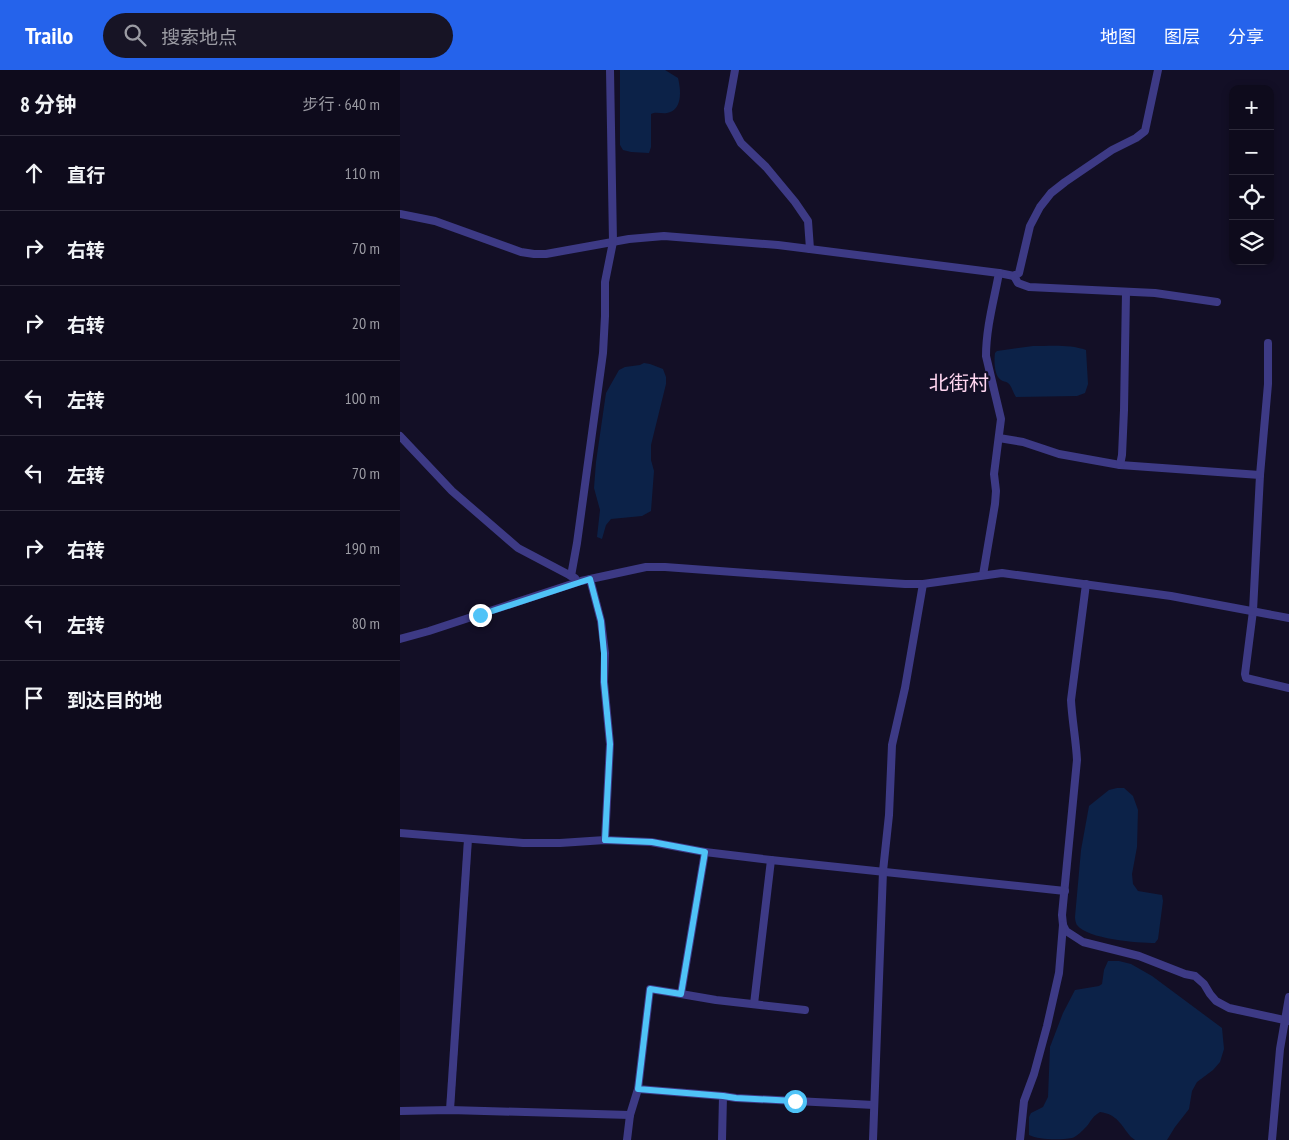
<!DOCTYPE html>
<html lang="zh">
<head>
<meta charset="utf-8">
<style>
  :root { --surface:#0e0b1c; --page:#171425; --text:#f1f3f6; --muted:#9b9ba3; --line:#2e2b3b; --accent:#2563eb }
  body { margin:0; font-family:"PT Sans Narrow","Noto Sans SC",sans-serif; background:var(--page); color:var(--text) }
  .controls { position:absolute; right:15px; top:15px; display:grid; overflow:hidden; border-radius:10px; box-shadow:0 2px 8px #0003 }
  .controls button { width:45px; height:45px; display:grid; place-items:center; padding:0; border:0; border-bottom:1px solid var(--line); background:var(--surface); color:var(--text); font:25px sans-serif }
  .stop { position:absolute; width:15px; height:15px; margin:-11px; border:4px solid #4fc3f7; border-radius:50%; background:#fff }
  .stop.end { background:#4fc3f7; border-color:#fff; box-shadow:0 1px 5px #0008 }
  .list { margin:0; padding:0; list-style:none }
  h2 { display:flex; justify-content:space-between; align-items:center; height:65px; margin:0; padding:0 20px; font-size:21px }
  h2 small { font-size:16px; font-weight:400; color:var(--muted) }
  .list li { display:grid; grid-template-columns:32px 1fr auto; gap:15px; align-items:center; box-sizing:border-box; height:75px; padding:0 20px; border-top:1px solid var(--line) }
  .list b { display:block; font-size:19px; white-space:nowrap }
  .list em { font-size:16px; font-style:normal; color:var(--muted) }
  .icon { flex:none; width:28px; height:28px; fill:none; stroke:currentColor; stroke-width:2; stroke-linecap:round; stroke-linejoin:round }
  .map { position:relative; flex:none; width:889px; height:1070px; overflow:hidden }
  header { display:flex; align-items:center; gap:30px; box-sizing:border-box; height:70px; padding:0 25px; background:var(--accent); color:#fff }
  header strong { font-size:24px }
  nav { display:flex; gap:28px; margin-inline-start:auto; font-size:18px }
  .search { width:350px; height:45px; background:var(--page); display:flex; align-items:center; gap:12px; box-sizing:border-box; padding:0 18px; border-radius:28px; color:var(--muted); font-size:19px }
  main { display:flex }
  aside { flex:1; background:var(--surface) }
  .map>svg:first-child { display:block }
  .water { fill:#0c2248 }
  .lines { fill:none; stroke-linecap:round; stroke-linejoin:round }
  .minor { stroke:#3d3a85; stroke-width:8 }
  .route { stroke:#4fc3f7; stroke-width:6 }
  .labels { text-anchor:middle; stroke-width:4.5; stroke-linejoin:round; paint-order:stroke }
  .quarter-label { font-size:20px; fill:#ffd6f0; stroke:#130f26 }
</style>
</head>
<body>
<header>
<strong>Trailo</strong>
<div class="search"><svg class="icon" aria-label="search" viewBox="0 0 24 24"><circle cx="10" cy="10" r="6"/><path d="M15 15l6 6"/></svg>搜索地点</div>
<nav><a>地图</a><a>图层</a><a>分享</a></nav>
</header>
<main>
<aside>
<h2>8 分钟<small>步行 · 640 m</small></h2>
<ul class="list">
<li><svg class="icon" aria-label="ahead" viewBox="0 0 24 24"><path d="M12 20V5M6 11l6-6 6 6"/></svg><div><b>直行</b></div><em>110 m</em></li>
<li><svg class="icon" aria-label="right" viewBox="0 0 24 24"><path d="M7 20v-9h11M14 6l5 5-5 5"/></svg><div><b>右转</b></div><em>70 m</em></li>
<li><svg class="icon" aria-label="right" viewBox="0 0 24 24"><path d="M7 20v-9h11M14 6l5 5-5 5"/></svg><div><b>右转</b></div><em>20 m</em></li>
<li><svg class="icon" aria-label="left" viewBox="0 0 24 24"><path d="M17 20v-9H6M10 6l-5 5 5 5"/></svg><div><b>左转</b></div><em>100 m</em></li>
<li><svg class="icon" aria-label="left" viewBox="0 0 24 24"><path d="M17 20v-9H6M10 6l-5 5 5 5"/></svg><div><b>左转</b></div><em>70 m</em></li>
<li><svg class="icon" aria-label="right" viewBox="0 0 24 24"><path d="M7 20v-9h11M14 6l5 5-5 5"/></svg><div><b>右转</b></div><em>190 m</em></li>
<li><svg class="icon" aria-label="left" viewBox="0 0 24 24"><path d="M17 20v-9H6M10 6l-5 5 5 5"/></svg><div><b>左转</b></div><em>80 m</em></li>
<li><svg class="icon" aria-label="arrive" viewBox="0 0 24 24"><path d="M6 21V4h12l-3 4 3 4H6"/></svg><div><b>到达目的地</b></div></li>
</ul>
</aside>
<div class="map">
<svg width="889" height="1070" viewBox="0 0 889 1070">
  <rect width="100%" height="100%" fill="#130f26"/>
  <g class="water">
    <path d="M 220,0 L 265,0 L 278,8 C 281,20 283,40 267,43 C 261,44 256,41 251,44 L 251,77 L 249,83 L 231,82 L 223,80 L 220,75 Z"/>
    <path d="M 633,276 C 650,276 670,274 686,280 L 688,314 L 685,323 L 677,326 L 616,327 C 613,323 612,316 608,313 C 606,311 603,312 601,310 C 594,306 594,290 595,283 L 597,281 Z"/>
    <path d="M 244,293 L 250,294 L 263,299 L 266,307 L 266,314 L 251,375 L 251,390 L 254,401 L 251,441 L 242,446 L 211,449 L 206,455 L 202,469 L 197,467 L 200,440 L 194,418 L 196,392 L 206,323 L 219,300 L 225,297 L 240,295 Z"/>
    <path d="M 717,718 L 724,718 L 733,726 L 738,740 L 737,777 L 732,804 L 733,814 L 738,821 L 762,825 L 763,831 L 758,869 L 755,873 C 738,873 687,869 677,855 C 676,854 675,849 675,847 L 681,780 L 689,736 L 709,720 Z"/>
    <path d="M 708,891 L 719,891 L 731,894 L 752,906 L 822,958 L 824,979 L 820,992 L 813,1000 L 797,1012 L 792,1021 L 789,1039 L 775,1057 L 767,1070 L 735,1070 L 731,1067 C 721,1055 717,1044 700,1042 C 690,1048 691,1053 684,1059 C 681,1062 676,1067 672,1068 C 660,1070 639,1070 629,1065 L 629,1047 L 631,1043 L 643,1037 L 648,1027 L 650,977 L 663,943 L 675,920 L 699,916 L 702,914 L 704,900 Z"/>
  </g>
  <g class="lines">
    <g class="minor">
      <path d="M 335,0 L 328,39 L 329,51 L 341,73 L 366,97 L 395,132 L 408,151 L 410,179"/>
      <path d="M 0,144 L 35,151 L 121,182 L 134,184 L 146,184 L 229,169 L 264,166 L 378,175 L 599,203 L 614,206 L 619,203 L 630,156 L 640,137 L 651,123 L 665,112 L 712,80 L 736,68 L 745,61 L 758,0"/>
      <path d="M 614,206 L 618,213 L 629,217 L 755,223 L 817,232"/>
      <path d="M 868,273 L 868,314 L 860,405 L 853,541 L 845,604 L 846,608 L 889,618"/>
      <path d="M 0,366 L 52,421 L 118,478 L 175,508"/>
      <path d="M 599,368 L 623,372 L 659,384 L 720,395 L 860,405"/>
      <path d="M 720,395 L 722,385 L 724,340 L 726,222"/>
      <path d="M 583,505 L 595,434 L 596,421 L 594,404 L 601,349 L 586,286 C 586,258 594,230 599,203"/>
      <path d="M 171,506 L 177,473 L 203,283 L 205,246 L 205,212 L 213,172 L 210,0"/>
      <path d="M 190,509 L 201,551 L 205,583 L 204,612 L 210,674 L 205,770"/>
      <path d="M 686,514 L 671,630 C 672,650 676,670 677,690 L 662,845 L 663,855 L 666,861 L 683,872 L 739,886 L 785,904 L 795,906 L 804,914 L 810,924 L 816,931 L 829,938 L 889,951"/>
      <path d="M 0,569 L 29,561 L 181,511 L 246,497 L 265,497 L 445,510 L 505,514 L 523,514 L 602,503 L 771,526 L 889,548"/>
      <path d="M 0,763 L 123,773 L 160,773 L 205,770 L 251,772 L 305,782 L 371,790 L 665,821"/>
      <path d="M 281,924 L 316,930 L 405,940"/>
      <path d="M 354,934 L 371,790"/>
      <path d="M 238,1019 L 323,1026 L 336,1028 L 474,1035"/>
      <path d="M 50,1040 L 68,769"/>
      <path d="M 0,1041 L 50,1040 L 230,1045"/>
      <path d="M 227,1070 L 230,1045 L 238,1019 L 250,919 L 281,924 L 305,782"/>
      <path d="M 322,1070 L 323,1026"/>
      <path d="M 473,1070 L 483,801 L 489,745 L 492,675 L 505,618 L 523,514"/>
      <path d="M 620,1070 L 624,1031 L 634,1004 L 647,956 L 659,903 L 663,855"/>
      <path d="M 872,1070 L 880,979 L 889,927"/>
    </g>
  </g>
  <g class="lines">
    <path class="route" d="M 80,545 L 190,509 L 201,551 L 204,583 L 204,612 L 210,674 L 205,770 L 252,772 L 305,782 L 281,924 L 250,919 L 238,1019 L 323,1026 L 336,1028 L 395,1031"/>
  </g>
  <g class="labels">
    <g class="quarter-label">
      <text x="559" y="320">北街村</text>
    </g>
  </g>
</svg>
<div class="controls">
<button>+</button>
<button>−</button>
<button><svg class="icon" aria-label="locate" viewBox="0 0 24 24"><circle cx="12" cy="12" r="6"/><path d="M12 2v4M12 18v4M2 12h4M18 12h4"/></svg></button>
<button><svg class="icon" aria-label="layers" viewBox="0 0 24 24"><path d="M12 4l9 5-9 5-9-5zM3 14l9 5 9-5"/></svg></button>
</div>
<div class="stop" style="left:395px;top:1031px"></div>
<div class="stop end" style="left:80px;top:545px"></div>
</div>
</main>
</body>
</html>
